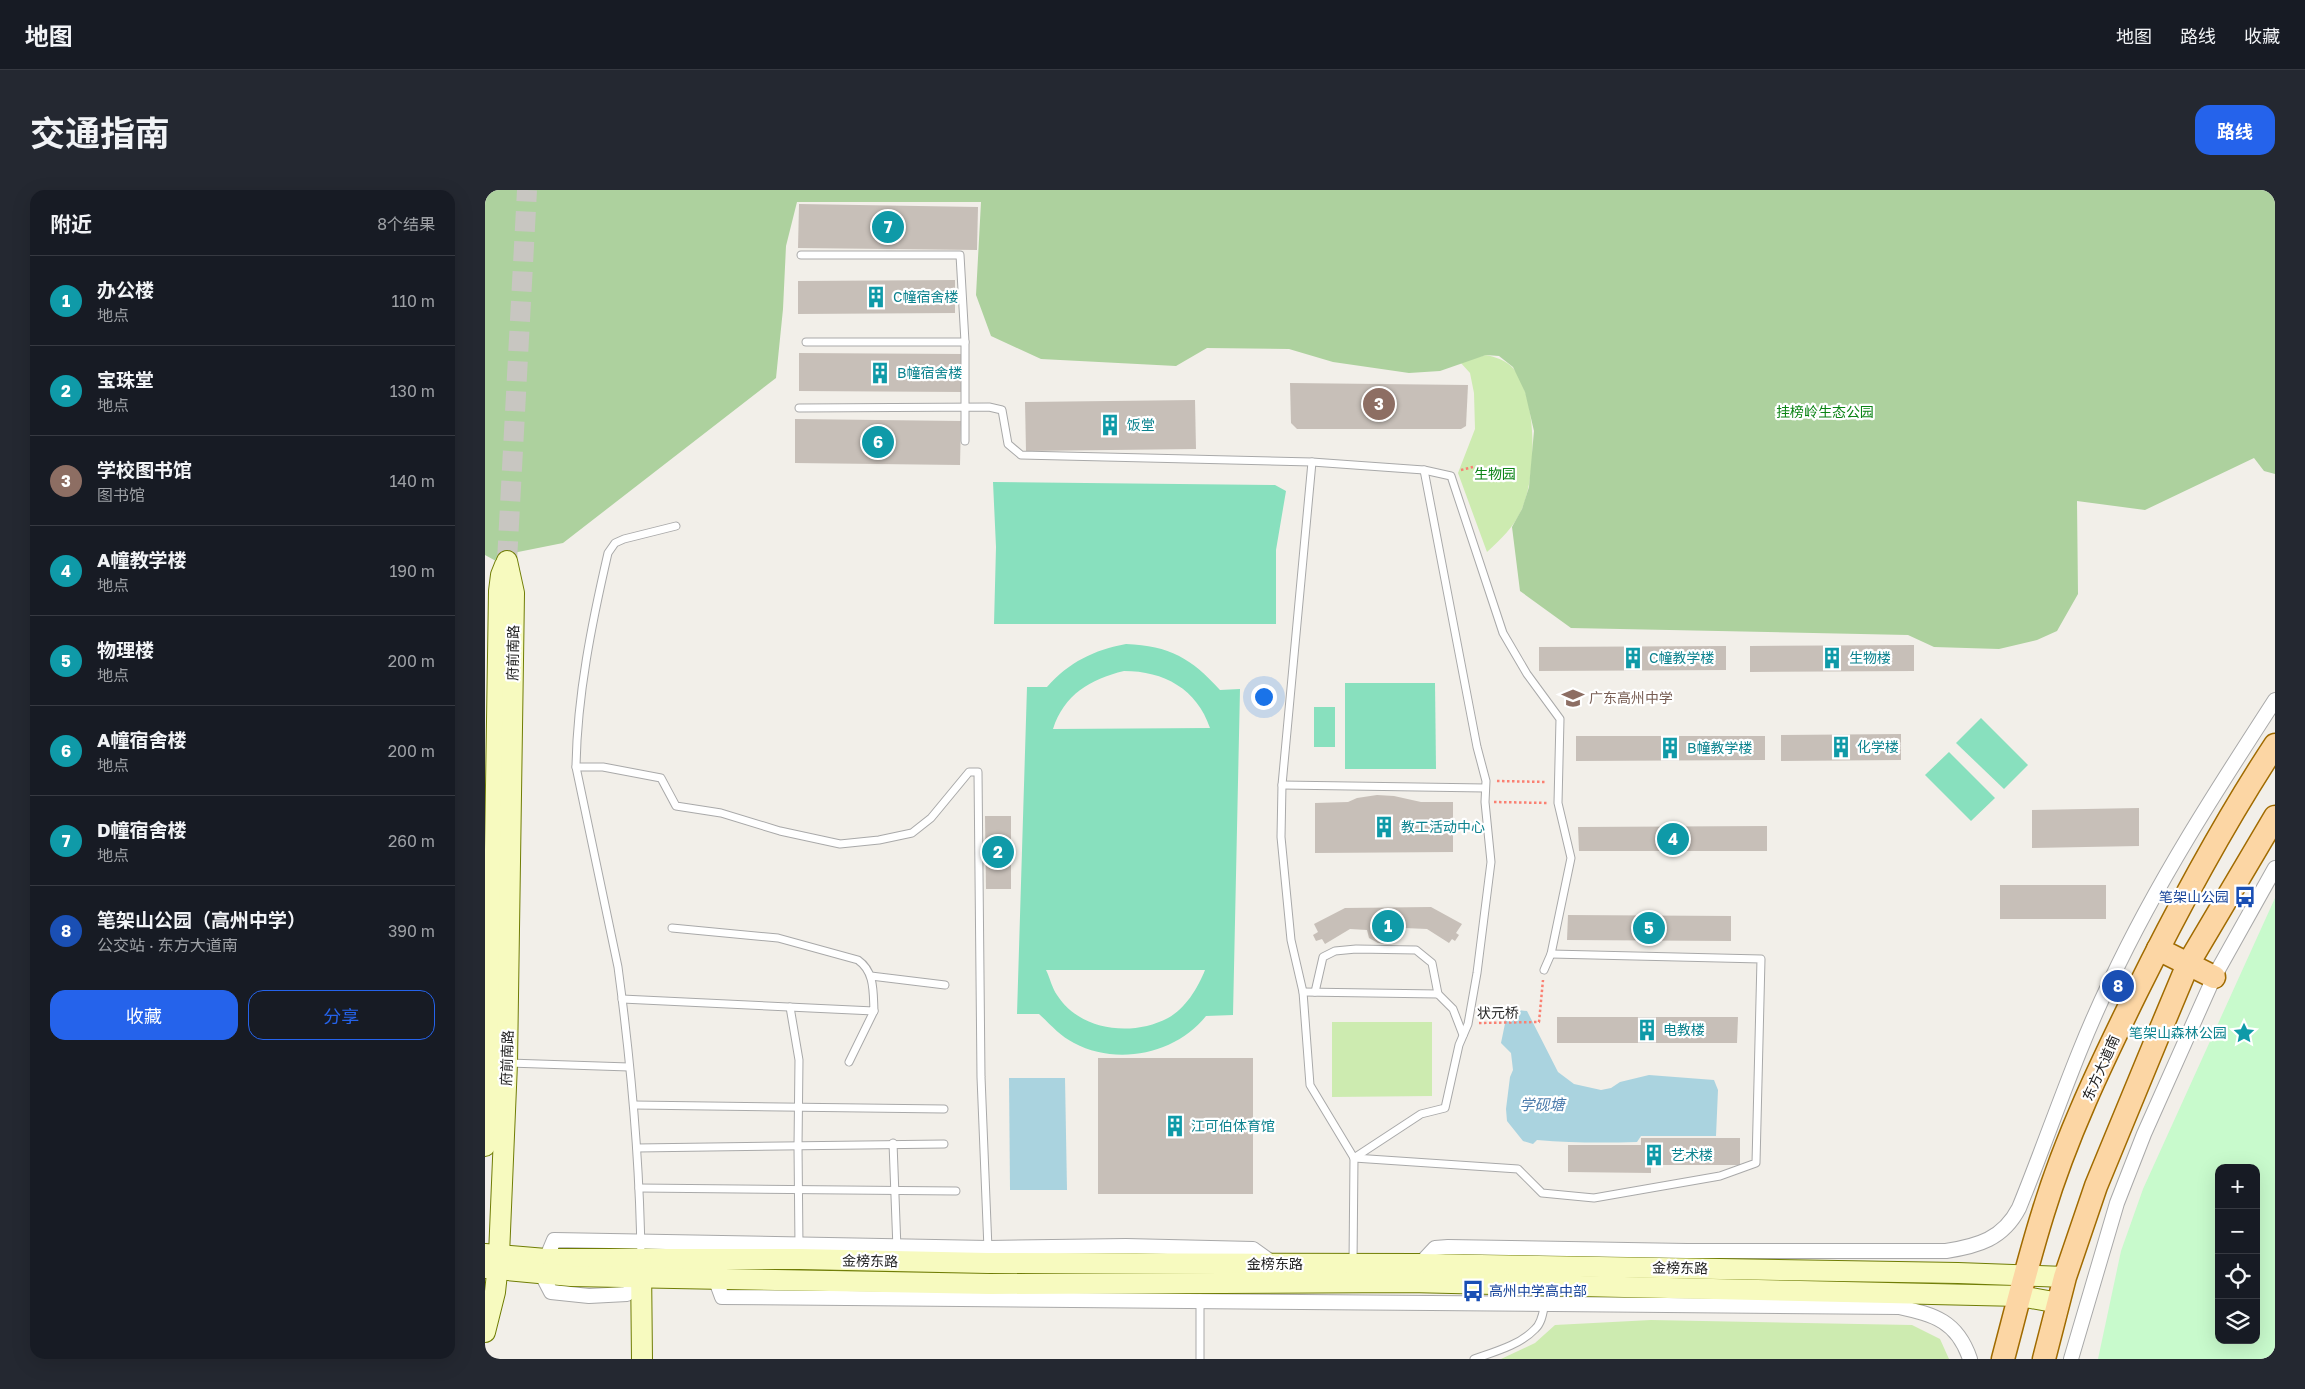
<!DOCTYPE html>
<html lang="zh">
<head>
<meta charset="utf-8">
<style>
  :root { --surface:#171b24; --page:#242831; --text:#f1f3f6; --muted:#9ea1a6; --line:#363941; --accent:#2563eb }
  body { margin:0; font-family:"Golos Text","Noto Sans SC",sans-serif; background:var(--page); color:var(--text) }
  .controls { position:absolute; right:15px; bottom:15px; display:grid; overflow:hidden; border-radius:10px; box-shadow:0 5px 20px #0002 }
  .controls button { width:45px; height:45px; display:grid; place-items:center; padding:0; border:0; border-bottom:1px solid var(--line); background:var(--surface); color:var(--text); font:25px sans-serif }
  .you { position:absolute; left:778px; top:506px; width:18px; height:18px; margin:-12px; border:4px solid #fff; border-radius:50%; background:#1a73e8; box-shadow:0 0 0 8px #1a73e833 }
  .badge { display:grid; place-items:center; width:32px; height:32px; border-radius:50%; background:var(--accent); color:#fff; font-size:16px; font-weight:700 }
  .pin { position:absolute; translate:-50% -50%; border:2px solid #fff; box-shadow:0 1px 5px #0006 }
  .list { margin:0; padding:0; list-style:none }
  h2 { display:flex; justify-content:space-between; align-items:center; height:65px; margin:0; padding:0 20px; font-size:21px }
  h2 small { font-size:16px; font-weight:400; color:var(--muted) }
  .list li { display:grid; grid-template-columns:32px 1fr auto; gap:15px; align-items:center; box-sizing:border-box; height:90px; padding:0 20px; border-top:1px solid var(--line) }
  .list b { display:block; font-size:19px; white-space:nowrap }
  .list p { margin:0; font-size:16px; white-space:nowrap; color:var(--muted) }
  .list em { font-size:16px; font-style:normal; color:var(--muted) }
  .actions { display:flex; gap:10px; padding:15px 20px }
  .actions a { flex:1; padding:11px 0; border:1px solid var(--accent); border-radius:15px; text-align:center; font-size:18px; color:var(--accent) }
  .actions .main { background:var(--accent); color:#fff }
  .icon { flex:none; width:28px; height:28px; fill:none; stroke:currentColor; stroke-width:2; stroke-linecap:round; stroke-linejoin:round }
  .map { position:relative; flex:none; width:1790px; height:1169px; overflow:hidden; border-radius:15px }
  header { display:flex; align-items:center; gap:30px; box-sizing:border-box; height:70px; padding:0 25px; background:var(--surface); border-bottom:1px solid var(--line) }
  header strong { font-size:24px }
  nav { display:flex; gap:28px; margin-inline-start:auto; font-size:18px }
  .intro { display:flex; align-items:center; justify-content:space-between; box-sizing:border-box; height:120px; padding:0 30px }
  h1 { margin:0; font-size:35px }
  .button { padding:12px 22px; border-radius:15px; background:var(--accent); color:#fff; font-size:18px; font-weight:700 }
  main { display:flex; gap:30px; padding:0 30px }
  aside { flex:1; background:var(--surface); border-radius:15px; box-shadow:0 5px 20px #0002 }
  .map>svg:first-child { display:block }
  .grass { fill:#cdebb0 }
  .forest { fill:#add19e }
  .park { fill:#c8facc; fill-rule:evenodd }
  .pitch { fill:#88e0be; fill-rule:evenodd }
  .water { fill:#aad3df }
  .building { fill:#c7bfb8 }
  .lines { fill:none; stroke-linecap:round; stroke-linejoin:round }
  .secondary-tunnel { stroke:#c8c6c1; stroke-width:20; stroke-dasharray:20 10; stroke-linecap:butt }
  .lane-casing { stroke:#a9a9a9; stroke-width:9 }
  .street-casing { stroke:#a9a9a9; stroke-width:16 }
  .secondary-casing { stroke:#707d05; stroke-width:22 }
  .primary-casing { stroke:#a06b00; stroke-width:25 }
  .path { stroke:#fa8072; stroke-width:2.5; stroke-dasharray:2.5 2.5; stroke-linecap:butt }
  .lane { stroke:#fff; stroke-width:7 }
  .street { stroke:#fff; stroke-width:14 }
  .secondary { stroke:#f7fabf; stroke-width:20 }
  .primary { stroke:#fcd6a4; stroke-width:22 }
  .labels { text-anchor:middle; stroke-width:4.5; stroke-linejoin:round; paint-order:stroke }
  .culture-label { font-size:14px; fill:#0d838f; stroke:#fff; text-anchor:start }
  .park-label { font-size:14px; fill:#0c8416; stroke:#fff }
  .street-label { font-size:14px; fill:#222; stroke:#fff }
  .education-label { font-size:14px; fill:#785e54; stroke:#fff; text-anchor:start }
  .transit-label { font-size:14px; fill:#164399; stroke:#fff; text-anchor:end }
  .water-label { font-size:15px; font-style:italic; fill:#4a7aab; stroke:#fff }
</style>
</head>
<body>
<header>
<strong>地图</strong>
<nav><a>地图</a><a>路线</a><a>收藏</a></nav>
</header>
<div class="intro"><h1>交通指南</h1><a class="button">路线</a></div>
<main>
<aside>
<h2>附近<small>8个结果</small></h2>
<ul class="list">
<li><span class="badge" style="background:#0f9aa8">1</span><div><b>办公楼</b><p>地点</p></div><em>110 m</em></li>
<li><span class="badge" style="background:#0f9aa8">2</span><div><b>宝珠堂</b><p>地点</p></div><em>130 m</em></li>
<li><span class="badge" style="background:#8d6e63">3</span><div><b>学校图书馆</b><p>图书馆</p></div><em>140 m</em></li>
<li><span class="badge" style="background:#0f9aa8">4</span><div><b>A幢教学楼</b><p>地点</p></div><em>190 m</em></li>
<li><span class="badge" style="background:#0f9aa8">5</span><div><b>物理楼</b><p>地点</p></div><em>200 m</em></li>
<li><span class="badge" style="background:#0f9aa8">6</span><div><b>A幢宿舍楼</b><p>地点</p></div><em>200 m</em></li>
<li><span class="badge" style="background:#0f9aa8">7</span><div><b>D幢宿舍楼</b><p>地点</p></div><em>260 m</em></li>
<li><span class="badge" style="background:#1a4fb4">8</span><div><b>笔架山公园（高州中学）</b><p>公交站 · 东方大道南</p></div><em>390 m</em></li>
</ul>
<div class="actions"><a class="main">收藏</a><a>分享</a></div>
</aside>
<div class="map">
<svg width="1790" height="1169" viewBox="0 0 1790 1169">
  <rect width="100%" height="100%" fill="#f2efe9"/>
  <g class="grass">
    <path d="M 1001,165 C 1010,167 1021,170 1028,178 C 1053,208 1052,287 1036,321 C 1028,338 1016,349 1002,362 L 973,283 L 990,239 L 989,203 L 985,183 L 975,172 Z"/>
    <path d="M 847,832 L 947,832 L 947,906 L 847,907 Z"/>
    <path d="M 72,1054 L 147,1057 L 147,1059 L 73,1060 Z"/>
    <path d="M 1166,1130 L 1427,1135 L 1455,1149 L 1464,1169 L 1016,1169 L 1050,1153 L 1070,1135 Z"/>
  </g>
  <path class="forest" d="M 0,0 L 1790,0 L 1790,284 L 1779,281 L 1769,268 L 1660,320 L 1592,311 L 1593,404 L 1572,441 L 1552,450 L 1514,459 L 1449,457 L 1423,445 L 1086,438 L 1035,401 L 1027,337 L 1037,319 L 1044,297 L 1049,241 L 1040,202 L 1028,177 L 1014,166 L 1001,165 L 955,181 L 924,183 L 848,172 L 804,159 L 722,158 L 691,176 L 556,169 L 506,146 L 491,105 L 496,12 L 312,12 L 301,56 L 298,119 L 291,188 L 78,353 L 33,362 L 11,371 L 0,365 Z"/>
  <path class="park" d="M 1790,708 L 1790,1169 L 1613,1169 L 1636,1061 L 1658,999 ZM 1734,978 L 1771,978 L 1771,1150 L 1734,1150 Z"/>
  <g class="pitch">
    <path d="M 508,292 L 790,295 L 801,301 L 791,360 L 791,434 L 509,434 L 511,357 Z"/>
    <path d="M 641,454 C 685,456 706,468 735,500 L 755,499 L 748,825 L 721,826 C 691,864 632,876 589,853 C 575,846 566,835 554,824 L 532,824 L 542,497 L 562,497 C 584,472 609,460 641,454 ZM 639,481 C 679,481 712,499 725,538 L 568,539 C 579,505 605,489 639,481 ZM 561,780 L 720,780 C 713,798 700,819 683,828 C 647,847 595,841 572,805 C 567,798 565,788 561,780 Z"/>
    <path d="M 860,493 L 950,493 L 951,579 L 860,579 Z"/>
    <rect x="829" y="517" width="21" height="40"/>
    <path d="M 1496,528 L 1543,575 L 1519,599 L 1471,553 Z"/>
    <path d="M 1464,562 L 1510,608 L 1486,631 L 1440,585 Z"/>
  </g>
  <g class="water">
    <path d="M 1033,820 L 1042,821 L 1073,882 L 1089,894 L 1116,900 L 1126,898 L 1135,892 L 1164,885 L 1229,890 L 1233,900 L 1231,946 L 1156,946 L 1152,952 C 1119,953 1086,953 1052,950 L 1048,954 L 1038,951 L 1022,931 L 1021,919 L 1025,887 L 1028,880 L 1026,863 L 1016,853 L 1022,824 Z"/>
    <path d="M 524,888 L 580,888 L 582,1000 L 525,1000 Z"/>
  </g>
  <g class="building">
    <path d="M 314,14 L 493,17 L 492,60 L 313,58 Z"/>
    <path d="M 470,90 L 470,123 L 313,124 L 313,91 Z"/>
    <path d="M 314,163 L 477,164 L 477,202 L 314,201 Z"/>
    <path d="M 805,193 L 983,195 L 981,236 L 976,239 L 812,239 L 806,233 Z"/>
    <path d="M 710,210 L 711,259 L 541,261 L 540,212 Z"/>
    <path d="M 310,229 L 476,231 L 475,275 L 310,273 Z"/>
    <path d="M 1429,455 L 1429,481 L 1265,482 L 1265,456 Z"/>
    <path d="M 1241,456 L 1241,480 L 1054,481 L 1054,457 Z"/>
    <path d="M 1416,544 L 1416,570 L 1296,571 L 1296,545 Z"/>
    <path d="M 1091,546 L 1280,546 L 1280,570 L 1091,571 Z"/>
    <path d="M 892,605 L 909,606 L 936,612 L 968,612 L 968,662 L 830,663 L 830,613 L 863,612 L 872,608 Z"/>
    <path d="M 1654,618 L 1654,656 L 1547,658 L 1547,620 Z"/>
    <path d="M 500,626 L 526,626 L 526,699 L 501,699 Z"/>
    <path d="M 1282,636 L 1282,661 L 1094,661 L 1093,637 Z"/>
    <rect x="1515" y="695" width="106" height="34"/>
    <path d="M 946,717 L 977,734 L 971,743 L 974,745 L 970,751 L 967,749 L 964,753 L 942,739 L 919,738 L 911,749 L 902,754 L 893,753 L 884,748 L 882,740 L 865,739 L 840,754 L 837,749 L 831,751 L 828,745 L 833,742 L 829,734 L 860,718 Z"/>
    <path d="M 1083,725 L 1246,726 L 1246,751 L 1082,750 Z"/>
    <path d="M 1072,827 L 1253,827 L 1252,853 L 1072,853 Z"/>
    <rect x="613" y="868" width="155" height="136"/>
    <path d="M 1156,948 L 1255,948 L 1255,975 L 1166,975 L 1166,983 L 1083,982 L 1083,955 L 1156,955 Z"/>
  </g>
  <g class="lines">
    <path class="secondary-tunnel" d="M 22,371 L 42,0"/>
    <g class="lane-casing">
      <g id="lane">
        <path d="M 316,65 L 475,65 L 480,152 L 480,251"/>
        <path d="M 321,152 L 480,152"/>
        <path d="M 314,218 L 504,217 L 517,220 L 523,254 L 536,265 L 827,272 L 939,280 L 966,286 L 1018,443 L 1042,484 L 1075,529 L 1073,613 L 1086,668 L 1066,764 L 1059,780"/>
        <path d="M 827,272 L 797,595 L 796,647 L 806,750 L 818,802 L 825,895 L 869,968 L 868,1073"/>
        <path d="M 91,577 L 118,577 L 176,588 L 191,616 L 236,623 L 295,641 L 355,654 L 394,650 L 427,643 L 446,628 L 484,582 L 493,582 L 496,887 L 503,1059"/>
        <path d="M 797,595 L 1000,598"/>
        <path d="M 386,786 L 460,795"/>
        <path d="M 818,802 L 953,804 L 968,819 L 978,845"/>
        <path d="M 830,802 L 838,767 L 850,761 L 871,759 L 931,760 L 947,773 L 953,804"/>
        <path d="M 137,809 L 389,821 C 388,802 390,782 373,770 L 293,748 L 187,738"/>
        <path d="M 305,817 L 314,870 L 313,956 L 314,1056"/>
        <path d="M 364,872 L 389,821"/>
        <path d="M 24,873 L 144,877"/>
        <path d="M 149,915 L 459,919"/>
        <path d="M 408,953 L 412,1059"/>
        <path d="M 152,958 L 459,954"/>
        <path d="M 869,968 L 1033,979 L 1057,1003 L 1109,1008 L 1235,986 L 1271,973 L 1276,769 L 1066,764"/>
        <path d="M 869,968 L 936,924 L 960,918 L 974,855 L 983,834 L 992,783 L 1006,672 L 1000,612 L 1001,591 L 992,557 L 939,280"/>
        <path d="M 154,998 L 471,1001"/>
        <path d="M 156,1069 C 155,971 146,874 133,777 L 91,577 C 92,506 107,432 123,363 L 130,353 L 139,349 L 191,336"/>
        <path d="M 715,1169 L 715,1108"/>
        <path d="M 989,1169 C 1009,1162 1035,1155 1050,1139 C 1057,1133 1058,1122 1060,1113"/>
      </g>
    </g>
    <g class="street-casing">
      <g id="street">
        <path d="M 61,1069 L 69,1050 L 503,1058 L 641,1056 L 768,1059 L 789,1074"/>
        <path d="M 935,1074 L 950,1058 L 963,1057 L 1202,1061 L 1461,1061 C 1493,1056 1518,1049 1534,1018 C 1565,942 1590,864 1626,790 C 1672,692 1731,601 1790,510"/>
        <path d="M 56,1083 L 66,1102 L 104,1106 L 142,1104 L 157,1086"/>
        <path d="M 230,1088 L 237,1107 L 1414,1117 C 1450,1125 1472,1131 1485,1169"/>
        <path d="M 1586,1169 L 1632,1013 L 1659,944 L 1729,787 L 1790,678"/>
      </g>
    </g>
    <g class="secondary-casing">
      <g id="secondary">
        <path d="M 0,956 L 9,725 L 14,401 L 16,385 L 20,375"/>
        <path d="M 0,1064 L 61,1069 L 314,1069 L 503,1073 L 935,1074 L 1473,1083 L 1580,1087"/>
        <path d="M 156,1074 L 157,1169"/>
        <path d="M 0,1078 L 86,1086 L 505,1094 L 924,1092 L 1535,1106 L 1574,1113"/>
        <path d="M 0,1142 L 10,1102 L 14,1065 L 22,873 L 29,403 L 22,371"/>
      </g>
    </g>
    <g class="primary-casing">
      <g id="primary">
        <path d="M 1673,759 L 1729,787"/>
        <path d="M 1518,1169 C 1531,1120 1543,1071 1558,1023 C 1581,947 1616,874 1651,803 C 1693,718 1738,634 1790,555"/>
        <path d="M 1559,1169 L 1580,1087 L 1611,996 L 1675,841 L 1703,774 L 1790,627"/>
      </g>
    </g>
    <g class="path">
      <path d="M 976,280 L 988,277"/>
      <path d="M 1012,591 L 1062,592"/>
      <path d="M 1009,612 L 1064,613"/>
      <path d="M 994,833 L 1054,832 L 1058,790"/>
    </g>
    <use href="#lane" class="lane"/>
    <use href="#street" class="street"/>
    <use href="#secondary" class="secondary"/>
    <use href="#primary" class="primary"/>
  </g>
  <defs>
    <g id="building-bare" transform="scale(1.725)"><path d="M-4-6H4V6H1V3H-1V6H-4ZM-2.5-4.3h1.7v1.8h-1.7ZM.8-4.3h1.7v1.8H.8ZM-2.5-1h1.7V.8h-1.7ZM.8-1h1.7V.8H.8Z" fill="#0f9aa8" stroke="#fff" stroke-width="2.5" paint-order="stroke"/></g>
    <g id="school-bare" transform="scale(1.725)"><path d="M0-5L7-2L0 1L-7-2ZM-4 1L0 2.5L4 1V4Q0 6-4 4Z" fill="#8d6e63" stroke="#fff" stroke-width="2.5" paint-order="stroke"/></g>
    <g id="bus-bare" transform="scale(1.725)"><path d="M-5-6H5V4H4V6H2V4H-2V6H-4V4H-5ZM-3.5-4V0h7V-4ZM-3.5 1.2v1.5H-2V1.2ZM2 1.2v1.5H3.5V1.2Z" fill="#1a4fb4" stroke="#fff" stroke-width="2.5" paint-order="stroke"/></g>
    <g id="sight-bare" transform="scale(1.725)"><path d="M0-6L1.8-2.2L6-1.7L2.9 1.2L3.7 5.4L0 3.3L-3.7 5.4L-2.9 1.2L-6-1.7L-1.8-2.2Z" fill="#0f9aa8" stroke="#fff" stroke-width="2.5" paint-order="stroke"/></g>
  </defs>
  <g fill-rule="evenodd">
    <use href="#building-bare" x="391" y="107"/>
    <use href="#building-bare" x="395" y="183"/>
    <use href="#building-bare" x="625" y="235"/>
    <use href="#building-bare" x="1148" y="468"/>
    <use href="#building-bare" x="1347" y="468"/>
    <use href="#school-bare" x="1088" y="508"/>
    <use href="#building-bare" x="1356" y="557"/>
    <use href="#building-bare" x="1185" y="558"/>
    <use href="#building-bare" x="899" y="637"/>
    <use href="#bus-bare" x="1760" y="707"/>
    <use href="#building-bare" x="1162" y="840"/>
    <use href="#sight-bare" x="1759" y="843"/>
    <use href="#building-bare" x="690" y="936"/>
    <use href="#building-bare" x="1169" y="965"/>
    <use href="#bus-bare" x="988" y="1101"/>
  </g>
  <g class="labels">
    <g class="culture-label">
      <text x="408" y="112">C幢宿舍楼</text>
      <text x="412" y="188">B幢宿舍楼</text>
      <text x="642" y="240">饭堂</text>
      <text x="1164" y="473">C幢教学楼</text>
      <text x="1364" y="473">生物楼</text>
      <text x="1372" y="562">化学楼</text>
      <text x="1202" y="563">B幢教学楼</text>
      <text x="916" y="642">教工活动中心</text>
      <text x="1178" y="845">电教楼</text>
      <text x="1742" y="848" text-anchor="end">笔架山森林公园</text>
      <text x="706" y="941">江可伯体育馆</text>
      <text x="1186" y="970">艺术楼</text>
    </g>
    <g class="park-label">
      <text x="1340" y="227">挂榜岭生态公园</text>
      <text x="1010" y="289">生物园</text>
    </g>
    <g class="street-label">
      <text transform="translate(28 463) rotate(-89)" y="5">府前南路</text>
      <text transform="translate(1013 823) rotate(-1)" y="5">状元桥</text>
      <text transform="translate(22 868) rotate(-88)" y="5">府前南路</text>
      <text transform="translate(1616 878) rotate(-66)" y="5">东方大道南</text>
      <text transform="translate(385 1071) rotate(1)" y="5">金榜东路</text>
      <text x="790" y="1079">金榜东路</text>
      <text transform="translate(1195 1078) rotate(1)" y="5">金榜东路</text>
    </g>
    <g class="education-label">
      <text x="1104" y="513">广东高州中学</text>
    </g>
    <g class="transit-label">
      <text x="1744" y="712">笔架山公园</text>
      <text x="1004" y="1106" text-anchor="start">高州中学高中部</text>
    </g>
    <g class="water-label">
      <text x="1057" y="920">学砚塘</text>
    </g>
  </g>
</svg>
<div class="controls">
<button>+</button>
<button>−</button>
<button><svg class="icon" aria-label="locate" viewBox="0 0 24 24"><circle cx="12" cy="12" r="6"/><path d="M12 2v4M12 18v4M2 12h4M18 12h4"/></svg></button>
<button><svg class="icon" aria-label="layers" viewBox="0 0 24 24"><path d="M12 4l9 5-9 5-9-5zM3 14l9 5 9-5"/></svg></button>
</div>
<div class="you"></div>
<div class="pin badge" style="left:903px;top:736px;background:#0f9aa8">1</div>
<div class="pin badge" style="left:513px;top:662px;background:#0f9aa8">2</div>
<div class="pin badge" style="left:894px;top:214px;background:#8d6e63">3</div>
<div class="pin badge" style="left:1188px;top:649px;background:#0f9aa8">4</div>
<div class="pin badge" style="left:1164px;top:738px;background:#0f9aa8">5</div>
<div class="pin badge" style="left:393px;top:252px;background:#0f9aa8">6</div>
<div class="pin badge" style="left:403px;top:37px;background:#0f9aa8">7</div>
<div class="pin badge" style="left:1633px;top:796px;background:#1a4fb4">8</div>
</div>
</main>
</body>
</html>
